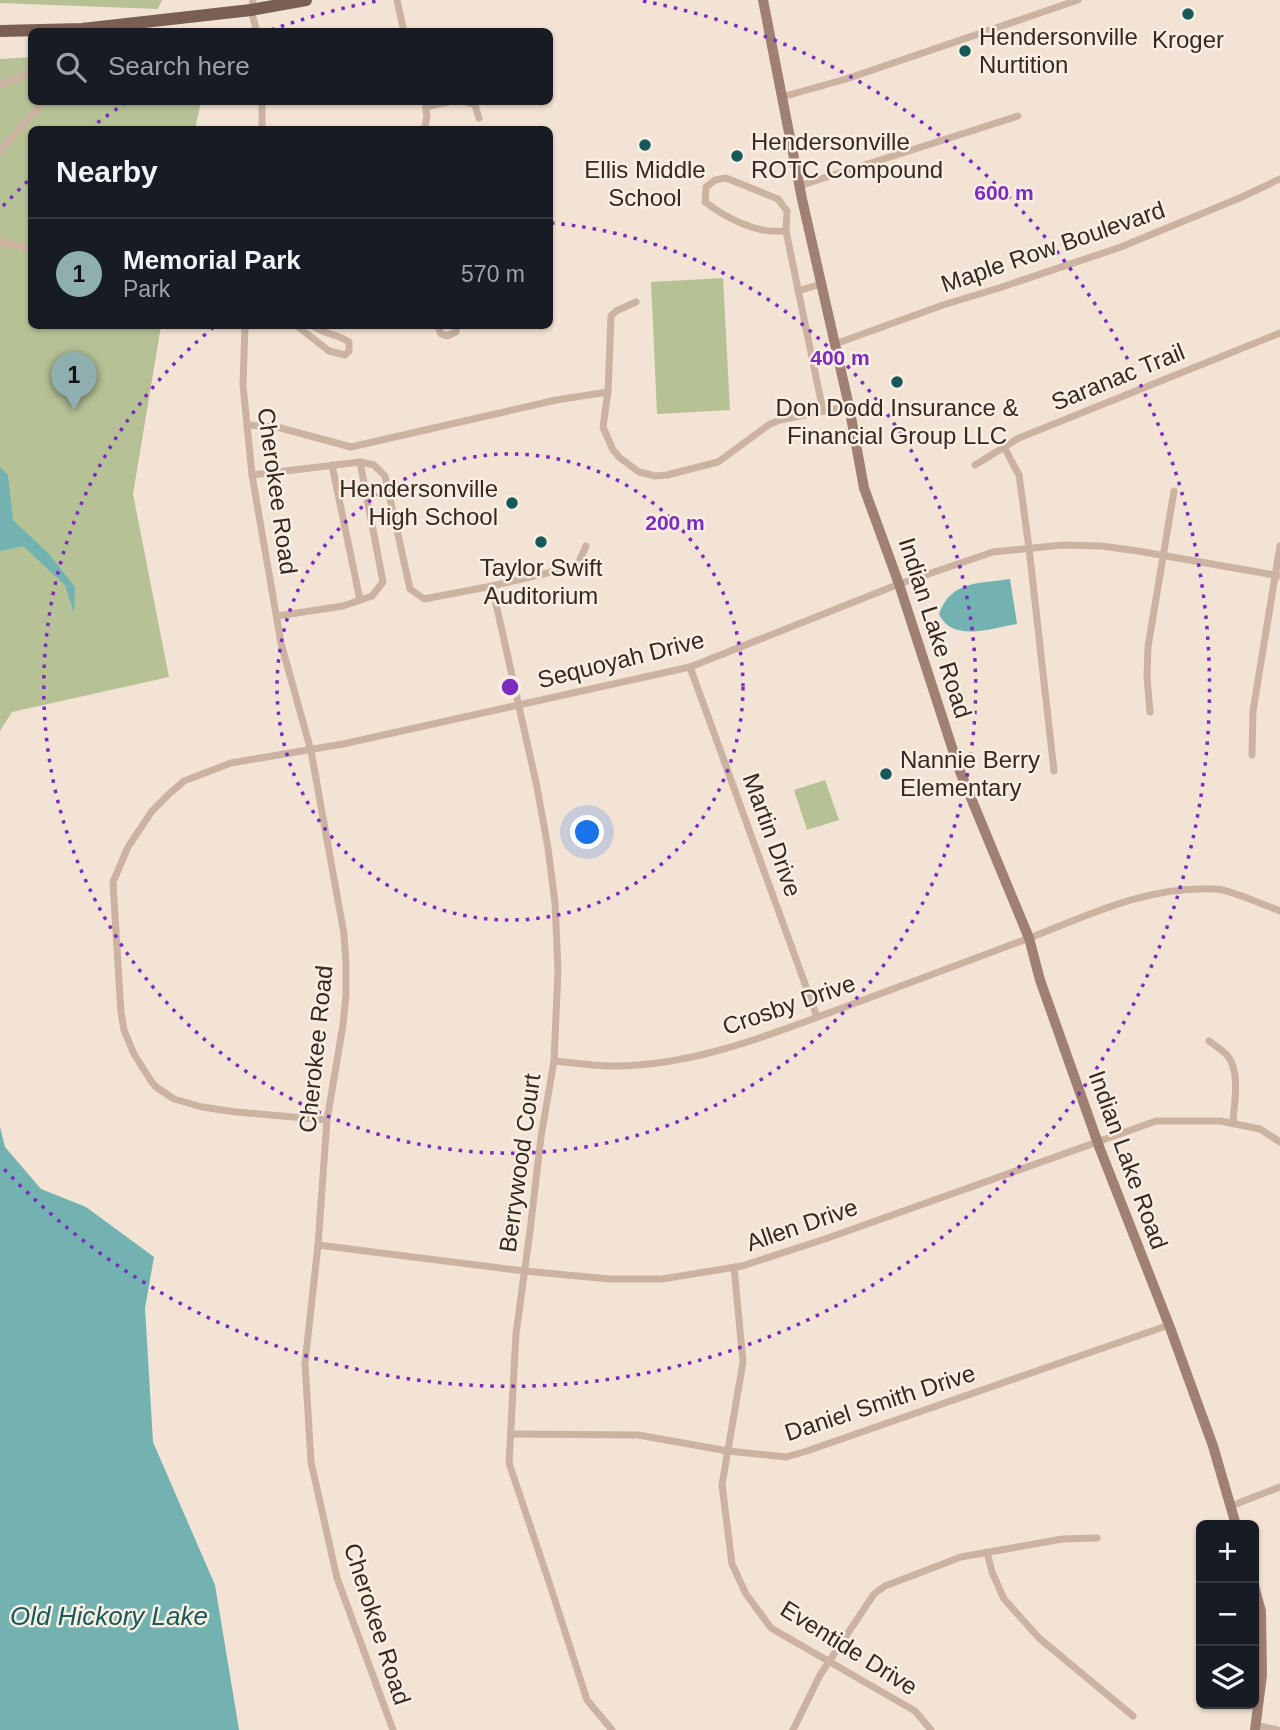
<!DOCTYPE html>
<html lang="en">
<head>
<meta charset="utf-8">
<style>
  :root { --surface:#171b24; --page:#242831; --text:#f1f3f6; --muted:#9ea1a6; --line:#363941; --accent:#8faeaf }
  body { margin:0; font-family:Helvetica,sans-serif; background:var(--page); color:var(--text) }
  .controls { position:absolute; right:21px; bottom:21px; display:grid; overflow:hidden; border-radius:10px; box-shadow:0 2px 5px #0004 }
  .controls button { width:63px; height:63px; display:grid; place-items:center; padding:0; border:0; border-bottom:2px solid var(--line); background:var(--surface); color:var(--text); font:35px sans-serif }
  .you { position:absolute; left:588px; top:833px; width:24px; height:24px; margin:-18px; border:5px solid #fff; border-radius:50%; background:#1a73e8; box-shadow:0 0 0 10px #1a73e833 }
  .badge { display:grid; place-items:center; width:46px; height:46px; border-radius:50%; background:var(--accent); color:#111; font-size:23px; font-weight:700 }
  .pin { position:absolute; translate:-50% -58px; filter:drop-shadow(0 2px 4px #0008) }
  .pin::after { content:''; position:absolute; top:37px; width:24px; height:21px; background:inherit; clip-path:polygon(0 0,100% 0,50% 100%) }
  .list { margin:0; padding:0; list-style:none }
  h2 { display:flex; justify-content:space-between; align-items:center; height:91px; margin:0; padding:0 28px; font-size:30px }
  h2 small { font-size:23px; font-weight:400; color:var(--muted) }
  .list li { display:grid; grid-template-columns:46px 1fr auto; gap:21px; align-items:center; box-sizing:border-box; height:112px; padding:0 28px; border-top:2px solid var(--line) }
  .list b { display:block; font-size:26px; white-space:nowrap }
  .list p { margin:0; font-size:23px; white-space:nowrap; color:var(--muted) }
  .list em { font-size:23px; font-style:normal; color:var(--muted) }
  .icon { flex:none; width:38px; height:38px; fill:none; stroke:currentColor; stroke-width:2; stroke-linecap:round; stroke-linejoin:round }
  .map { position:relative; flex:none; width:1280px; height:1730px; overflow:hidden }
  .search { position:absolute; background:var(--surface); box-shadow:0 2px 5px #0004; left:28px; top:28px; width:525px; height:77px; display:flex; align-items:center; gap:18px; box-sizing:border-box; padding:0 24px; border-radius:10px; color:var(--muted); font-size:26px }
  .panel { position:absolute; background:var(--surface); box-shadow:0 2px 5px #0004; left:28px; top:126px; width:525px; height:203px; border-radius:10px }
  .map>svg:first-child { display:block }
  .green { fill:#b6c295 }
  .water { fill:#72b2b1 }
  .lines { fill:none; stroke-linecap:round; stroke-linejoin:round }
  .street { stroke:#cbb2a1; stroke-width:7 }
  .secondary { stroke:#9f8072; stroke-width:10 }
  .primary { stroke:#785e54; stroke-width:12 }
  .ring { fill:none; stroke:#7b2cbf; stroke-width:3.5; stroke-dasharray:3.5 7 }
  .poi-dot { fill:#175959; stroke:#faeee2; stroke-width:2.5 }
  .labels { text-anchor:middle; stroke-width:5; stroke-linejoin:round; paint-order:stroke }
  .poi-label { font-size:24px; fill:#352924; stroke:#faeee2 }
  .street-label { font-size:24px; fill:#352924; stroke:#faeee2 }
  .water-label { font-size:26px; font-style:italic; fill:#175959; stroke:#faeee2 }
  .centre { fill:#7b2cbf; stroke:#faeee2; stroke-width:3.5 }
  .ring-label { font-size:21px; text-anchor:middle; font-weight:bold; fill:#7b2cbf; stroke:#faeee2; stroke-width:5; stroke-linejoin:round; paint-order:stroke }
</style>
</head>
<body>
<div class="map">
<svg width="1280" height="1730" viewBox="0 0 1280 1730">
  <rect width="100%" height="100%" fill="#f3e3d5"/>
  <g class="green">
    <path d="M 0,0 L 162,0 L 158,9 L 0,3 Z"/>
    <path d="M 31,57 L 32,102 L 201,102 L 195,129 L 32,130 L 32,326 L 161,326 L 133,494 L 169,677 L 12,712 L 0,731 L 0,59 Z"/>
    <path d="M 723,278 L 730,410 L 657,414 L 651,282 Z"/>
    <path d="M 825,780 L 839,820 L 807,830 L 794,790 Z"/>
  </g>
  <g class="water">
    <path d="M 0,467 L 8,475 L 13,520 L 48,553 L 75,587 L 74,613 L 65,585 L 23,546 L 0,551 Z"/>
    <path d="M 1010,579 L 1017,624 C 992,628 952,643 939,614 C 951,580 979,584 1010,579 Z"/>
    <path d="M 0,1127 L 5,1147 L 41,1189 L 86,1207 L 154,1257 L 145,1308 L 153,1442 L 215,1585 L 239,1730 L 0,1730 Z"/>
  </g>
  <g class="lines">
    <g class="street">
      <path d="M 253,0 L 251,10 L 257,32"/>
      <path d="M 397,0 L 404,32"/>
      <path d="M 0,85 L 32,72"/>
      <path d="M 782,97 L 846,79 L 1078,0"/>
      <path d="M 262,102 L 262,130"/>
      <path d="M 466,102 L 475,105 L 479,118"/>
      <path d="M 426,107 L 448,102"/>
      <path d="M 424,130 L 427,117 L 425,102"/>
      <path d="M 0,151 L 43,102"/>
      <path d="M 799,186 L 1018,116"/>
      <path d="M 786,231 C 778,231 770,232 763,230 C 743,226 721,214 705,202 L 706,187 L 715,180 L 726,178 L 778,199 L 787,211 L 786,231 L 823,411"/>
      <path d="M 0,242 L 32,249"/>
      <path d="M 798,291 L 821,284"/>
      <path d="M 636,302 L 616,311 L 611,316 L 608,392 L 603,427 L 613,450 L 620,458 L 639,472 L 655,476 L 667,475 L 718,462 L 770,424 L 780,420 L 849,406"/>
      <path d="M 245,326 L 243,385 L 252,475 L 281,643 L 311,751 L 344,934 L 346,965 L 346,995 L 343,1025 L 327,1120 L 318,1245 L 305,1363 L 311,1462 L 337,1578 L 393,1730"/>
      <path d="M 297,326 L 329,351 L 345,355 L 349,351 L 349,342 C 339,334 325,335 313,326"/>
      <path d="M 438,326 L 441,334 L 447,336 L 456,332 L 457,326"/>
      <path d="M 835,344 L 943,305 L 999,288 L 1121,247 L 1242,197 L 1280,179"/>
      <path d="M 247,425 L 277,427 L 351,447 L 556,400 L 608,392"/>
      <path d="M 1004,447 L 1019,475 L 1029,548 L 1054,771"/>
      <path d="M 332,465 L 360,600"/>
      <path d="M 975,465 L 1019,438 L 1280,333"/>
      <path d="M 252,475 L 360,462 L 374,465 L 385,476 L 410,589 L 424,599 L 492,586 L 577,566 L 586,546"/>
      <path d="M 492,586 L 537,787 L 548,848 L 555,903 L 558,970 L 554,1061 L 541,1137 L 530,1231 L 516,1334 L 509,1463 L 550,1585 L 587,1700 L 612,1730"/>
      <path d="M 277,616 L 343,606 L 372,596 L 383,582 L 360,462"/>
      <path d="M 690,667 L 817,1017"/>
      <path d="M 1150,712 L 1147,677 L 1148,647 L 1174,491"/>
      <path d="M 1252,755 L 1253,711 L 1280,546"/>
      <path d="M 1209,1041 C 1214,1045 1222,1050 1227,1055 C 1241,1072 1234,1103 1233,1123"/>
      <path d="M 554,1061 C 581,1064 611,1068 638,1065 C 709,1060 777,1032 842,1008 C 904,985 965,962 1027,939 C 1089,915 1146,886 1215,889 C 1229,889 1264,905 1280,911"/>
      <path d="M 327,1120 L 236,1112 L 202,1107 L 174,1099 L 156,1087 L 151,1081 L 134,1054 L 124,1030 L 121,1012 L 119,982 L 113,882 L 128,847 L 152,811 L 169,794 L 184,781 L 231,763 L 343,744 L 690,667 L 899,584 L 993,552 L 1063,545 L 1101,546 L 1138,551 L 1280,576"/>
      <path d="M 318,1245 L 524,1271 L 610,1279 L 662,1279 L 742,1266 L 825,1239 L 1156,1121 L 1220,1121 L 1260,1129 L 1280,1142"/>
      <path d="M 734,1267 L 743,1362 L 722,1485 L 732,1564 L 746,1594 L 771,1628 L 915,1711 L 931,1730"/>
      <path d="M 511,1434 L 638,1435 L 728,1451 L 786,1457 L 807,1451 L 1169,1325"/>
      <path d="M 1231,1506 L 1280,1487"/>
      <path d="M 987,1552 L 992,1572 L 1004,1599 L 1039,1638 L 1133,1716"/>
      <path d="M 1255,1725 L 1277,1730"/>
      <path d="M 793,1730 L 820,1675 L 874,1594 L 885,1586 L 961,1557 L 1062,1539 L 1097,1538"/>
    </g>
    <g class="secondary">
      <path d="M 763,0 L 802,199 L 849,406 L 864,488 L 899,584 L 959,769 L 1029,938 L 1040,980 L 1100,1149 L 1169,1325 L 1213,1446 L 1236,1525"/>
      <path d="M 1254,1586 L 1261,1611 L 1262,1675 L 1255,1730"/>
    </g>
    <path class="primary" d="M 0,31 L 82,29 L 251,10 L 306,0"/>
  </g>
  <g class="ring">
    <circle cx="510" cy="687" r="233"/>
    <path d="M551 223A466 466 0 1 1 214 327"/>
    <path d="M3 206A699 699 0 0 1 29 180M89 129A699 699 0 0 1 124 104M271 30A699 699 0 0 1 377 1M643 1A699 699 0 1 1 3 1168"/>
  </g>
  <g class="poi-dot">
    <circle cx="1188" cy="14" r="7"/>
    <circle cx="965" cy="51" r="7"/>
    <circle cx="645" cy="145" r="7"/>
    <circle cx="737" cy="156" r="7"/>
    <circle cx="897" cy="382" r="7"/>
    <circle cx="512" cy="503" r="7"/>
    <circle cx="541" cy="542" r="7"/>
    <circle cx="886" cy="774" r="7"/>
  </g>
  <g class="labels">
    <g class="poi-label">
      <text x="979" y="45" text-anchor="start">Hendersonville<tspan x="979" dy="28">Nurtition</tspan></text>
      <text x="1188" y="48">Kroger</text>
      <text x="751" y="150" text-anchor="start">Hendersonville<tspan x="751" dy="28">ROTC Compound</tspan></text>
      <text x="645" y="178">Ellis Middle<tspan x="645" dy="28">School</tspan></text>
      <text x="897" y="416">Don Dodd Insurance &amp;<tspan x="897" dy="28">Financial Group LLC</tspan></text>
      <text x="498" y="497" text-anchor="end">Hendersonville<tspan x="498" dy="28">High School</tspan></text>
      <text x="541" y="576">Taylor Swift<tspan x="541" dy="28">Auditorium</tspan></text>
      <text x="900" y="768" text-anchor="start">Nannie Berry<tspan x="900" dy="28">Elementary</tspan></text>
    </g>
    <g class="street-label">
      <text transform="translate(1053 247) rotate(-19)" y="8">Maple Row Boulevard</text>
      <text transform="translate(1118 377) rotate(-22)" y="8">Saranac Trail</text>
      <text transform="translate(277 491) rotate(82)" y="8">Cherokee Road</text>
      <text transform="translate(935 628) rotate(72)" y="8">Indian Lake Road</text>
      <text transform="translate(621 660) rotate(-14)" y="8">Sequoyah Drive</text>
      <text transform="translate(772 835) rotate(70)" y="8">Martin Drive</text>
      <text transform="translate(789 1005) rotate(-19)" y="8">Crosby Drive</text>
      <text transform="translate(316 1049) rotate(-84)" y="8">Cherokee Road</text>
      <text transform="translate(1128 1160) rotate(70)" y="8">Indian Lake Road</text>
      <text transform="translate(520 1163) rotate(-82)" y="8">Berrywood Court</text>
      <text transform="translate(802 1225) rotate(-19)" y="8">Allen Drive</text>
      <text transform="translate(880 1403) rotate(-18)" y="8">Daniel Smith Drive</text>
      <text transform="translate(377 1624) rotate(72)" y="8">Cherokee Road</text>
      <text transform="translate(849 1648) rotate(32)" y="8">Eventide Drive</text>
    </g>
    <g class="water-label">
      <text x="109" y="1625">Old Hickory Lake</text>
    </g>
  </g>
  <circle cx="510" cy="687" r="10" class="centre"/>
  <g class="ring-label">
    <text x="1004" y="200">600 m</text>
    <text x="840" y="365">400 m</text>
    <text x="675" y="530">200 m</text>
  </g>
</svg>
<div class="controls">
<button>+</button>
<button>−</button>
<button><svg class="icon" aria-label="layers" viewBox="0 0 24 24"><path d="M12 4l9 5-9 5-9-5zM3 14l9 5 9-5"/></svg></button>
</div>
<div class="you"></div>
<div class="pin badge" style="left:74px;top:410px">1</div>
<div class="search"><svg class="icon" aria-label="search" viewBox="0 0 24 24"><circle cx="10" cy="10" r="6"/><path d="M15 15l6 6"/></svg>Search here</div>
<section class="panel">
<h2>Nearby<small></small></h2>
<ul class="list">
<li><span class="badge">1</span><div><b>Memorial Park</b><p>Park</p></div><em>570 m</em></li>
</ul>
</section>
</div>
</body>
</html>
